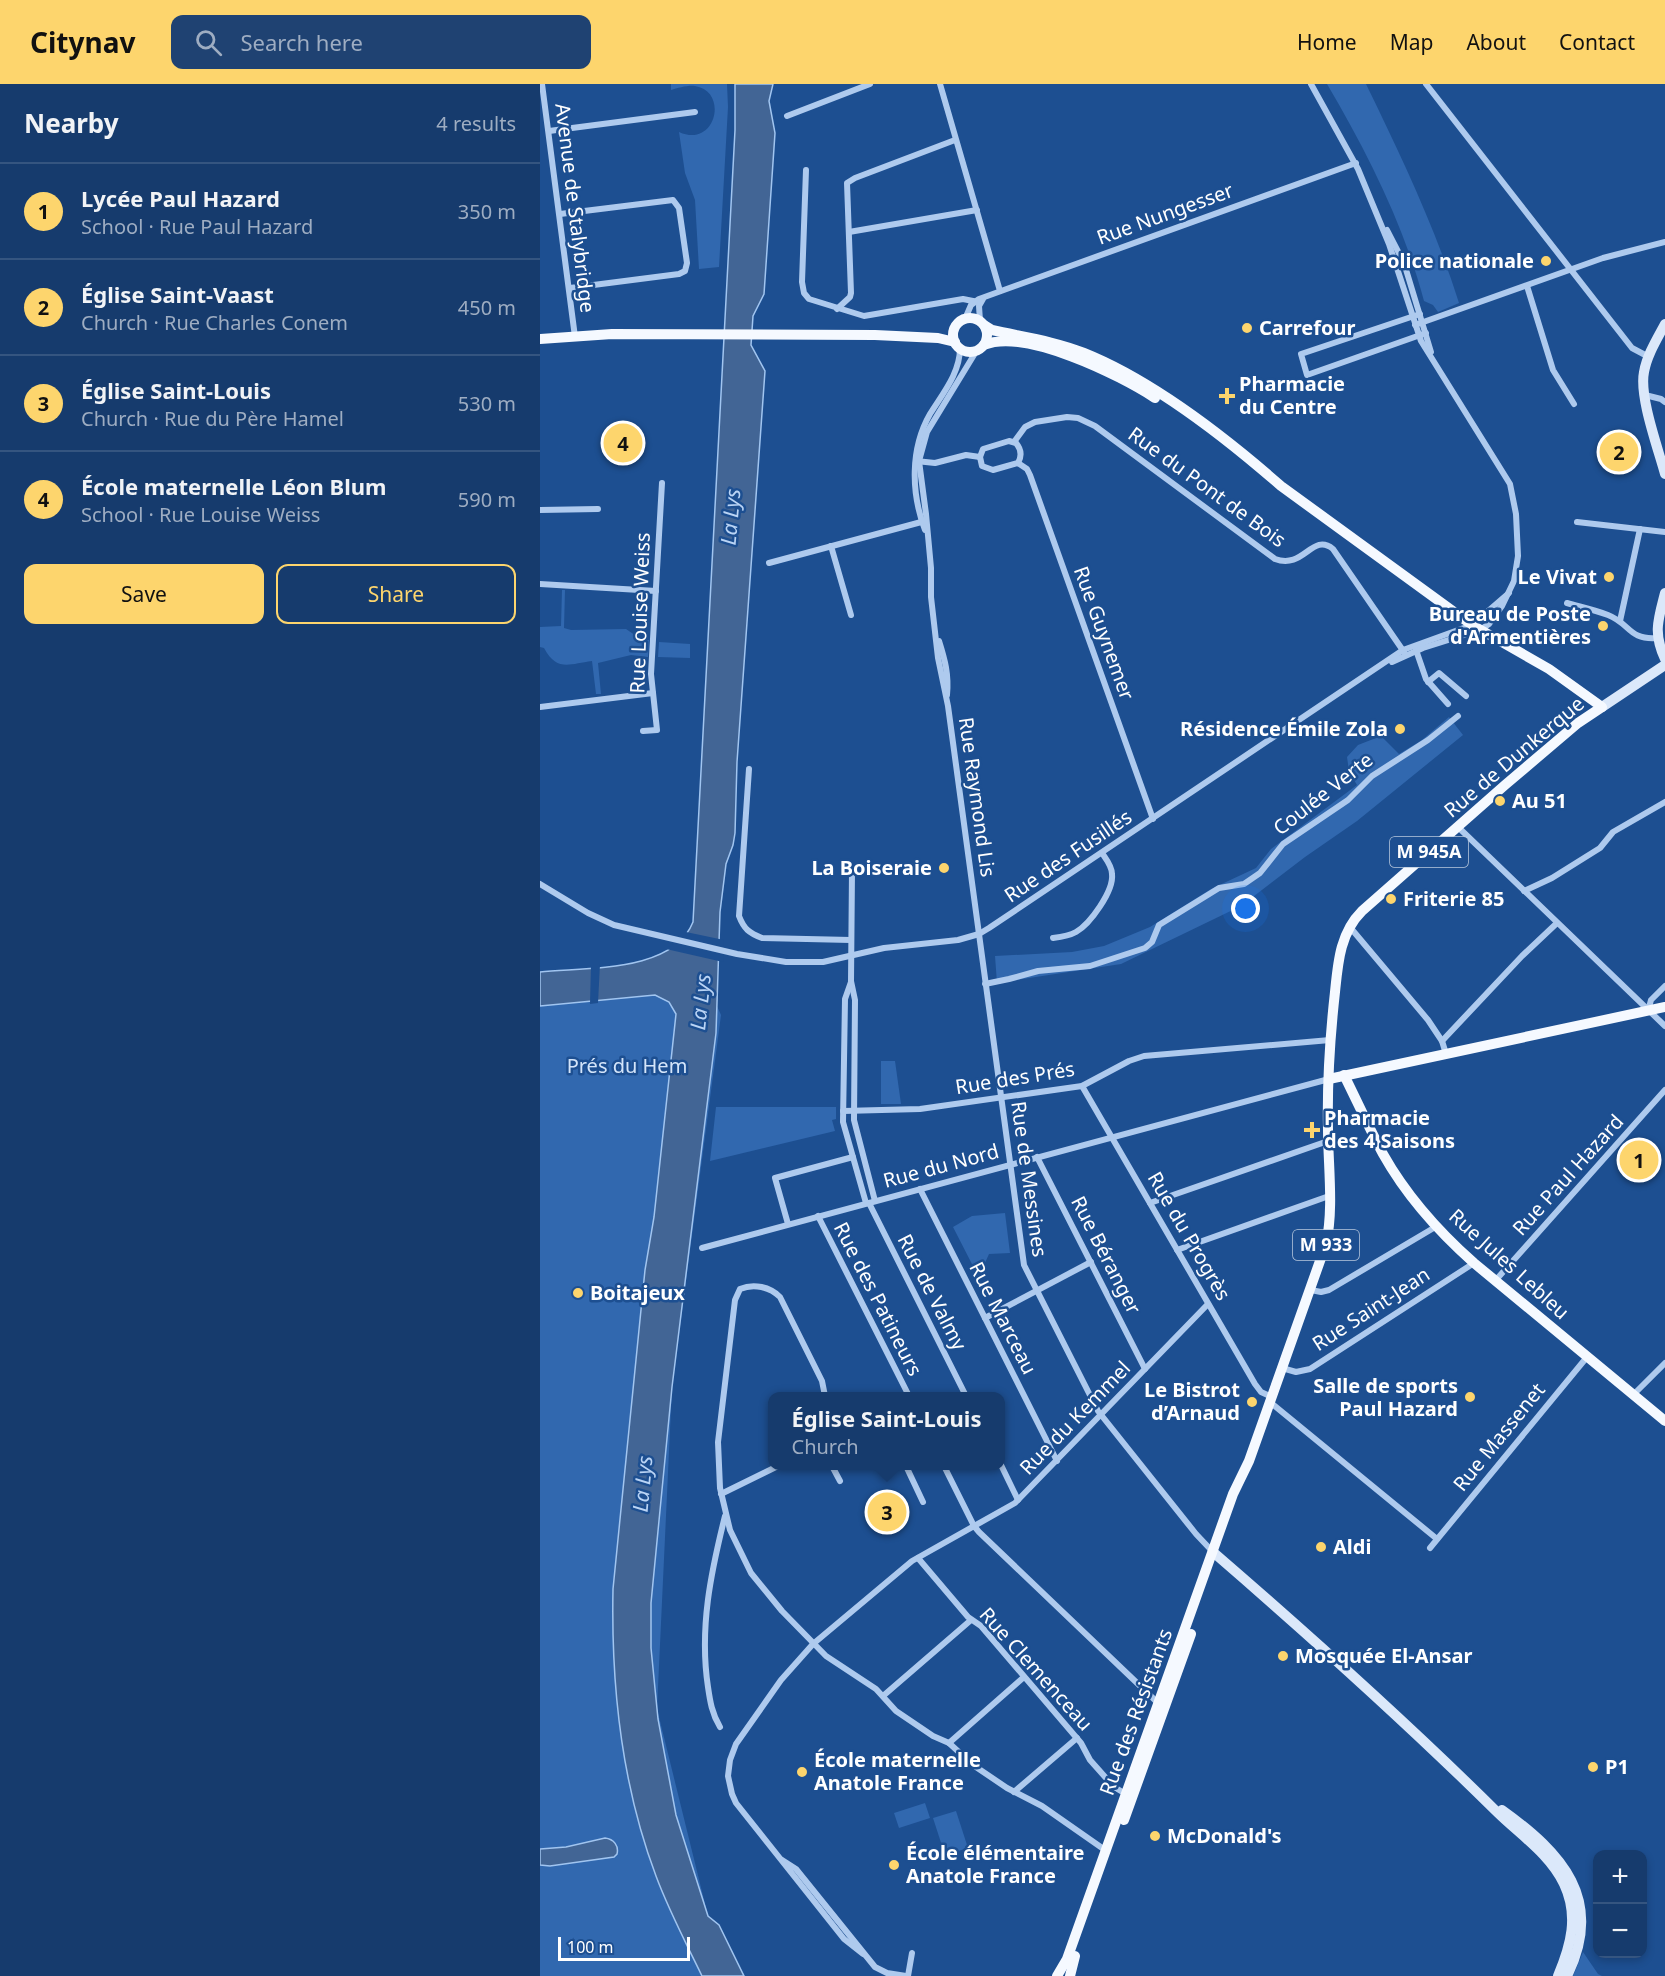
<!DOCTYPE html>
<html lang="en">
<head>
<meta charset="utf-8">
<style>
  :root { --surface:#163b6d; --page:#1f4272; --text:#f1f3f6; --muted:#9eadc2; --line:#355580; --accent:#fdd56d }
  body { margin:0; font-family:"Noto Sans",sans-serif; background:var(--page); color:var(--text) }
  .controls { position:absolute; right:18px; bottom:18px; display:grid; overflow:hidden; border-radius:12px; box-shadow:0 3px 9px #0003 }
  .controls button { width:54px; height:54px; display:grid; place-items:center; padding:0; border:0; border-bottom:2px solid var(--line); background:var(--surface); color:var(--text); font:30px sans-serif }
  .scale { position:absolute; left:18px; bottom:15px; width:132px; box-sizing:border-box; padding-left:6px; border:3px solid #fff; border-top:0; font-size:16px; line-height:21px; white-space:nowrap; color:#fff; -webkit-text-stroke:4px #1d4f91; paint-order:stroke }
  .you { position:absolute; left:706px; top:825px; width:21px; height:21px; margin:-15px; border:4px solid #fff; border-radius:50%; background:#1a73e8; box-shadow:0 0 0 9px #1a73e833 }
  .badge { display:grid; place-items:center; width:39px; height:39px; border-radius:50%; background:var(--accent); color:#111; font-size:20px; font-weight:700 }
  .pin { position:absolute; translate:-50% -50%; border:3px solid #fff; box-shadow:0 2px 6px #0006 }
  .popup { position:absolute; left:228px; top:1308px; width:237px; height:78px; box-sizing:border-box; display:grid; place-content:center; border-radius:12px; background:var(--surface); filter:drop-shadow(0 2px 4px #0005); font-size:20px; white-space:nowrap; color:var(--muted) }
  .popup b { font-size:22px; color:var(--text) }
  .popup::after { content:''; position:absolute; left:50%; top:100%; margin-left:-12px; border:12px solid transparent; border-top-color:var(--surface) }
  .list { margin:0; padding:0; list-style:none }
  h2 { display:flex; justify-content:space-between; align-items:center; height:78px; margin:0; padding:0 24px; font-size:26px }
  h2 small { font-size:20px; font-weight:400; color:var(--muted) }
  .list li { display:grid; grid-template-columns:39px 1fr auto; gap:18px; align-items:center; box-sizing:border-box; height:96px; padding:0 24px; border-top:2px solid var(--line) }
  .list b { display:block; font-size:22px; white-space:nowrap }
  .list p { margin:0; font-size:20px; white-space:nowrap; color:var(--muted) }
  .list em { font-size:20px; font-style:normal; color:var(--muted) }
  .actions { display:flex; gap:12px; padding:18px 24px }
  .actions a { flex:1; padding:14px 0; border:2px solid var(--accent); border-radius:12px; text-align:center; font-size:21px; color:var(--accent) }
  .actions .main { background:var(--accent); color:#111 }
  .icon { flex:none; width:33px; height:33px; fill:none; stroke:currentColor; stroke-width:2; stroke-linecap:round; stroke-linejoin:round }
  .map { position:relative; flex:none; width:1125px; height:1892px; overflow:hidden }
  header { display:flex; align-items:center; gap:36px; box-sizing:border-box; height:84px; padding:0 30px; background:var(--accent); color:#111 }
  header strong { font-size:28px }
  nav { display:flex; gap:33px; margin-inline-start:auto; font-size:21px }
  .search { width:420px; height:54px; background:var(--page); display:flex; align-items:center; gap:15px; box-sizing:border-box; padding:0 21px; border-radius:12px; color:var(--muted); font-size:22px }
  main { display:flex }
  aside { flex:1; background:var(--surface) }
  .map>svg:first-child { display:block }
  .green { fill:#3168af }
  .water { fill:#426595; stroke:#a1c5f0; stroke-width:1.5 }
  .pier { fill:#1d4f91 }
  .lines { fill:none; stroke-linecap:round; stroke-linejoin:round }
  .street { stroke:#aecaee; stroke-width:6 }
  .secondary { stroke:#dbe8fa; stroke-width:10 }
  .primary { stroke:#f5f9ff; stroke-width:10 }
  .poi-dot { fill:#fdd56d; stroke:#1d4f91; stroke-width:2 }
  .labels { text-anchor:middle; stroke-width:5; stroke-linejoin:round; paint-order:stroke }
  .shield { fill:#1d4f91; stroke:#bbcade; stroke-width:1.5 }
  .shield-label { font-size:18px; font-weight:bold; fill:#fff }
  .street-label { font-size:20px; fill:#fff; stroke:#1d4f91 }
  .poi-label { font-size:20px; font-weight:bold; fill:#fff; stroke:#1d4f91; text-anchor:start }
  .park-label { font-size:20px; fill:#d4e5fa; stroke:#1d4f91 }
  .water-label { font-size:21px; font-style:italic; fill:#bad4f5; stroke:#1d4f91 }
</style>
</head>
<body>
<header>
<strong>Citynav</strong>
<div class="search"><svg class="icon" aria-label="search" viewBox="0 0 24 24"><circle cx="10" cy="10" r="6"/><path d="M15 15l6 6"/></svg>Search here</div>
<nav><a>Home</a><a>Map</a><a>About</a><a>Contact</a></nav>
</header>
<main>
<aside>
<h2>Nearby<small>4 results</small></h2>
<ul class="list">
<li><span class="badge">1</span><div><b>Lycée Paul Hazard</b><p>School · Rue Paul Hazard</p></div><em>350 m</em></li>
<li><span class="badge">2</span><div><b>Église Saint-Vaast</b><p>Church · Rue Charles Conem</p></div><em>450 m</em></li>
<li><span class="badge">3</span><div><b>Église Saint-Louis</b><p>Church · Rue du Père Hamel</p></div><em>530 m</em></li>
<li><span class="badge">4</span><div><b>École maternelle Léon Blum</b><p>School · Rue Louise Weiss</p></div><em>590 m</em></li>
</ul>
<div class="actions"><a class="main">Save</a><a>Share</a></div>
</aside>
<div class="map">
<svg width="1125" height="1892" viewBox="0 0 1125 1892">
  <rect width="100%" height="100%" fill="#1d4f91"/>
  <g class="green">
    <path d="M 131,0 L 187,0 L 188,23 L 179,183 L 159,185 L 155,116 L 145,89 L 139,48 C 176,65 189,7 155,2 C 148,1 138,4 131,6 Z"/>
    <path d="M 787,0 L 826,0 C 861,72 895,143 919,219 L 898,228 L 893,221 L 884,217 C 864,141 827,68 787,0 Z"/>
    <path d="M 22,506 L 25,506 L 24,544 L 31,546 L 86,545 L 102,556 L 109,556 L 108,573 L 91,571 L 58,579 L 61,610 L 56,610 L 52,577 C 29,580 17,588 4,564 L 0,563 L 0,543 L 21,542 Z"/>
    <path d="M 119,558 L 150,560 L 150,574 L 118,573 Z"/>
    <path d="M 909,633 L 923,651 L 817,737 L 765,773 L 701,822 L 581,880 L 457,899 L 455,872 L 532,868 L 564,862 L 610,843 L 671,805 L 716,784 L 731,765 L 817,701 L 809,687 L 807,673 L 818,661 L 841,652 L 859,670 L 882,656 Z"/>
    <path d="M 0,890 L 171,909 L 181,931 L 132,1303 L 117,1625 L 168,1832 L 205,1892 L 0,1892 Z"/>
    <path d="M 341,977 L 355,977 L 361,1020 L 341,1020 Z"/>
    <path d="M 176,1023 L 296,1023 L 296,1035 L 292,1036 L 295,1047 L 170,1077 Z"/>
    <path d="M 465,1129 L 470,1169 L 449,1170 L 444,1181 L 434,1184 L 413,1143 L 432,1132 Z"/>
    <path d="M 385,1719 L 390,1734 L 359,1744 L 354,1729 Z"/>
    <path d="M 416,1727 L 428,1764 L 405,1771 L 393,1734 Z"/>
    <path d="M 1043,1868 L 1058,1890 L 1062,1892 L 1033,1892 Z"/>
  </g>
  <g class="water">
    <path d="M 195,0 L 233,0 L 229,17 L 235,49 L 224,210 L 213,232 L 211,261 L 225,287 L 197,678 L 195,749 L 193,761 L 186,780 L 180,828 L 176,949 L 132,1303 L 111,1519 L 111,1564 L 118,1635 L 136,1731 L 168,1832 L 179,1841 L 204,1892 L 162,1892 C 146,1859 129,1827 116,1792 C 82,1702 71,1602 73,1505 L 105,1186 L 114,1133 L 136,930 L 129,918 L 115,911 L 0,922 L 0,888 C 46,883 133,889 153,838 L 195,46 Z"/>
    <path d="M 65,1754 C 74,1755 79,1762 77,1770 L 74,1773 L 10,1782 L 0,1781 L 0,1765 L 26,1763 Z"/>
  </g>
  <g class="pier">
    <path d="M 146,848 L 184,856 L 183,878 L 126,865 L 136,858 Z"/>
    <path d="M 51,880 L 60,880 L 58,919 L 50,920 Z"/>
  </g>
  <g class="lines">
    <g class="street">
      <path d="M 2,0 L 35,253"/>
      <path d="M 400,0 L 460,207"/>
      <path d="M 771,0 L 818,85 L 849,160 L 881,257 L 970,400 L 976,430 L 978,472 L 974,497 L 962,522 L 949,540 L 940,546 L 883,564 L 852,578"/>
      <path d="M 886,0 L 1092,264 L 1109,273"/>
      <path d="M 247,32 L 330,0"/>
      <path d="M 9,47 L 155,28"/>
      <path d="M 266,86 L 262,198 L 264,209 L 269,215 L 324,232 L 423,215 L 438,218"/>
      <path d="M 20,130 L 133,116 L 139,124 L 147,179 L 145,187 L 139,190 L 30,204"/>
      <path d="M 847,146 L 864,179 L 891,268"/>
      <path d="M 309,148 L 437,126"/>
      <path d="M 987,202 L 1013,286 L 1034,320"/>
      <path d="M 297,225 L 310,213 L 311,209 L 307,99 L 315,94 L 415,56"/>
      <path d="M 880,230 L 761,270 L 767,291 L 886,249"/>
      <path d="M 425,235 L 431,221 L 439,215 L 816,79"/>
      <path d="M 440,237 L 439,222 L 443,215"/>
      <path d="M 875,241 L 1063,174 L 1125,158"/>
      <path d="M 437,266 L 387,348 L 379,377 L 386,430 L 391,484 L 391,513 L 398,574 L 408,622 L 484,1181 L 558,1327 L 656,1450 L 673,1468"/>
      <path d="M 1105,311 L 1121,315 L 1125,318"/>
      <path d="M 469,357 L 476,359 C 481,365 482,372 478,379 L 453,386 L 442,382 L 440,373 L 443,365 Z"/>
      <path d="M 474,358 L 485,343 L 495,338 L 527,333 L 538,334 L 555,342 L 735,475 C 764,486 772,448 793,465 L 864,568"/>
      <path d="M 376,377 L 395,379 L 426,371 L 440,373"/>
      <path d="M 478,379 L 487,385 L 490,391 L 613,735"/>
      <path d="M 0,426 L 58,425"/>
      <path d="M 1037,438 L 1125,448"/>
      <path d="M 385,446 C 371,409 370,365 390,330 C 403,309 420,289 420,264"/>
      <path d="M 291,462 L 311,531"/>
      <path d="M 229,479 L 385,437"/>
      <path d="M 0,500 L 116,507"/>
      <path d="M 1027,519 C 1041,523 1055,526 1068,531 C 1091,540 1088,556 1117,554"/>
      <path d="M 1080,537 L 1100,445"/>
      <path d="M 399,557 C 405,576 409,591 407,611"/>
      <path d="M 876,566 L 886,595 L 908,620"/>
      <path d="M 888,598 L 899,589 L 926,612"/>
      <path d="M 0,623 L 113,609"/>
      <path d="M 103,647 L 117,646 L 111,590 L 122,399"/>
      <path d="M 209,685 L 199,832 C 204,845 209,849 222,854 L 311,856"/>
      <path d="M 918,743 L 1125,942"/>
      <path d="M 312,787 L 311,897 L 315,916 L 314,1036 L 335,1117"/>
      <path d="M 0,800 L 48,829 L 74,841 L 197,870 L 246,878 L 283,878 L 344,864 L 418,856 L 439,850 L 449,844 L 863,566 L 932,541 L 969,509"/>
      <path d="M 984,807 L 1012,794 L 1060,764 L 1073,748 L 1125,718"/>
      <path d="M 809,842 L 888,936 L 902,957 L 906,970"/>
      <path d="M 513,854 C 521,853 529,852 536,848 C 550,840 574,807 572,790 C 572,782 566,775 562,769"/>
      <path d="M 311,898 L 305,915 L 303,1038 L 326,1119"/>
      <path d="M 445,900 L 469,895 L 498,887 L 550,882 L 605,864 L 612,858 L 619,841 L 679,804 L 704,800 L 720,789 L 743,760 L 808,716 L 832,692 L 888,656 L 918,632"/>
      <path d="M 1108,927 L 1111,916 L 1125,902"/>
      <path d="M 902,957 L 982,872 L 1017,839"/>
      <path d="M 542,1002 L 715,1300 L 721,1308 L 732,1313"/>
      <path d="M 303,1027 L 380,1025 L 542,1002 L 589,977 L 604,972 L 790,956"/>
      <path d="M 497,1073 L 605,1285"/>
      <path d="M 380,1105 L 517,1377"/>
      <path d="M 329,1119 L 426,1312"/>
      <path d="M 610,1119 L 788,1057"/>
      <path d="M 278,1132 L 369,1312"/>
      <path d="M 248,1140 L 235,1094 L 313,1073"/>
      <path d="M 162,1164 L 789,995"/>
      <path d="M 637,1166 L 789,1112"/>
      <path d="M 955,1197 L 1125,1006"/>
      <path d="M 771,1206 L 781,1208 L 789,1206 L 897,1142"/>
      <path d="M 445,1234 L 551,1178"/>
      <path d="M 742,1284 L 756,1288 L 770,1285 L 934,1179"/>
      <path d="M 1093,1311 L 1125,1279"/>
      <path d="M 285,1312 L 282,1297 L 240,1213 C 230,1203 214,1199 200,1205 L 195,1216 L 178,1358 L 180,1404 L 190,1446 L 211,1489 L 242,1527 L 286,1572 L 336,1605 L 356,1627 L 393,1652 L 409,1659 L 433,1681 L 467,1704 L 502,1722 L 565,1766"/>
      <path d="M 730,1318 L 897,1455"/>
      <path d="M 461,1381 L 478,1416"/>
      <path d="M 292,1382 L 300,1397"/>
      <path d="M 366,1382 L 383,1418"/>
      <path d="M 404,1382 L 434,1442 L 439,1448 L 618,1619"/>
      <path d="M 181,1410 L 238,1382"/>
      <path d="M 890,1464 L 1047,1273"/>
      <path d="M 378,1474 L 428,1533 L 441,1542 L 541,1659 L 550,1676 L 574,1703 L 586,1710"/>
      <path d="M 343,1612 L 431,1536"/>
      <path d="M 180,1643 C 172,1630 170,1617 168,1603 C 159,1544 171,1488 185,1432"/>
      <path d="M 409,1659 L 484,1593"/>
      <path d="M 474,1708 L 537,1654"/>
      <path d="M 242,1776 L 256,1785 L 335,1883 L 347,1889 L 366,1892"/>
      <path d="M 323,1870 L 304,1855 L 196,1719 L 192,1710 L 188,1692 L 190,1676 L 196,1660 L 241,1596 L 273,1560 L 372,1477 L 475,1419 L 668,1220"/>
      <path d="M 368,1892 L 372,1869"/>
    </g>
    <g class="secondary">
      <path d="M 1125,240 C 1117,255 1107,271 1104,288 C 1099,313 1118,364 1125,390"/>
      <path d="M 1125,509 C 1118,536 1113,549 1125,575"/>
      <path d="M 1062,623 L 1125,581"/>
      <path d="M 673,1468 C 769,1551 865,1637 956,1727 C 979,1750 1010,1770 1024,1800 C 1039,1832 1031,1861 1018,1892"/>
      <path d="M 962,1726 C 1022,1769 1065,1816 1027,1892"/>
    </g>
    <g class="primary">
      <circle cx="430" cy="251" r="17"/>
      <path d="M 444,241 L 452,246 C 483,253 514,257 544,269 C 614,297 685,353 741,402 L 932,541 L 1009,585 L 1062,623 L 1038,639 L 965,701 L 822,827 C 800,849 798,878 795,908 C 790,953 787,999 788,1045 C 788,1081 794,1125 786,1160 L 709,1377 L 693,1410 L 527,1875 L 517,1892"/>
      <path d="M 0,255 L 72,250 L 335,251 L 398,254 L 415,258"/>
      <path d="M 444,261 C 485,244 580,291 615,314"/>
      <path d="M 804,991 C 817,1017 829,1044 843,1070 C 866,1111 899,1148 934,1179 L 1125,1337"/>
      <path d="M 789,995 L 1125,923"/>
      <path d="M 584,1736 L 651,1550"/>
      <path d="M 530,1892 L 535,1872"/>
    </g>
  </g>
  <g class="poi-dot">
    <circle cx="1006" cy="177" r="6"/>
    <circle cx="707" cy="244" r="6"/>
    <path d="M684 303h6v6h6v6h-6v6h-6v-6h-6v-6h6z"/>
    <circle cx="1069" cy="493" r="6"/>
    <circle cx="1063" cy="542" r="6"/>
    <circle cx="860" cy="645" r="6"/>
    <circle cx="960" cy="717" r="6"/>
    <circle cx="404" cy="784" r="6"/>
    <circle cx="851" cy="815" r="6"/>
    <path d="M769 1037h6v6h6v6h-6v6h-6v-6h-6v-6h6z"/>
    <circle cx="38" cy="1209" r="6"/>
    <circle cx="930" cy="1313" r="6"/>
    <circle cx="712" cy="1318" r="6"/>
    <circle cx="781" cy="1463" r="6"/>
    <circle cx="743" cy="1572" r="6"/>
    <circle cx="1053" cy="1683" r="6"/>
    <circle cx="262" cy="1688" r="6"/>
    <circle cx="615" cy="1752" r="6"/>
    <circle cx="354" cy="1781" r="6"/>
  </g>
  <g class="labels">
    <g class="shield">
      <rect x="850" y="753" width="78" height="30" rx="4.5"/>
      <rect x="753" y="1146" width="66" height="30" rx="4.5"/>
    </g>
    <g class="shield-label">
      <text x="889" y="774">M 945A</text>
      <text x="786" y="1167">M 933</text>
    </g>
    <g class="street-label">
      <text transform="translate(35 124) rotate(83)" y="7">Avenue de Stalybridge</text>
      <text transform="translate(625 130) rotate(-20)" y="7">Rue Nungesser</text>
      <text transform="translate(667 403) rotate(36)" y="7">Rue du Pont de Bois</text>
      <text transform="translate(100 529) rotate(-88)" y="7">Rue Louise Weiss</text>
      <text transform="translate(564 549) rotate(70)" y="7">Rue Guynemer</text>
      <text transform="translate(974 673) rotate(-40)" y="7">Rue de Dunkerque</text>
      <text transform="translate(783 710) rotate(-38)" y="7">Coulée Verte</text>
      <text transform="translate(437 713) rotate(82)" y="7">Rue Raymond Lis</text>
      <text transform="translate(528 772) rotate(-34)" y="7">Rue des Fusillés</text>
      <text transform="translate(475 994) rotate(-9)" y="7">Rue des Prés</text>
      <text transform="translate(401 1082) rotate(-15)" y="7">Rue du Nord</text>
      <text transform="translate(1028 1091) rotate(-48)" y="7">Rue Paul Hazard</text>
      <text transform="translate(489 1095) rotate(82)" y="7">Rue de Messines</text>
      <text transform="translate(649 1152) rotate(60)" y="7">Rue du Progrès</text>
      <text transform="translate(566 1171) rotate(63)" y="7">Rue Béranger</text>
      <text transform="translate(969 1180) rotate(42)" y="7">Rue Jules Lebleu</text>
      <text transform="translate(392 1208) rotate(63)" y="7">Rue de Valmy</text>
      <text transform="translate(338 1215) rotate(63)" y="7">Rue des Patineurs</text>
      <text transform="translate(831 1225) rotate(-33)" y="7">Rue Saint-Jean</text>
      <text transform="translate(463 1234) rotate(63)" y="7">Rue Marceau</text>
      <text transform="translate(535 1334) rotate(-46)" y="7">Rue du Kemmel</text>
      <text transform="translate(959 1353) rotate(-51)" y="7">Rue Massenet</text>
      <text transform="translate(496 1585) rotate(48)" y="7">Rue Clemenceau</text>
      <text transform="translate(596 1628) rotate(-70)" y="7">Rue des Résistants</text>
    </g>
    <g class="poi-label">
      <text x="994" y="184" text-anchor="end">Police nationale</text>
      <text x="719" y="251">Carrefour</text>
      <text x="699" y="307">Pharmacie<tspan x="699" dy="23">du Centre</tspan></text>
      <text x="1057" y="500" text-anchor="end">Le Vivat</text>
      <text x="1051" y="537" text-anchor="end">Bureau de Poste<tspan x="1051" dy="23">d'Armentières</tspan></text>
      <text x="848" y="652" text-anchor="end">Résidence Émile Zola</text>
      <text x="972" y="724">Au 51</text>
      <text x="392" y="791" text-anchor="end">La Boiseraie</text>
      <text x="863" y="822">Friterie 85</text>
      <text x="784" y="1041">Pharmacie<tspan x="784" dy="23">des 4 Saisons</tspan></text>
      <text x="50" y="1216">Boitajeux</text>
      <text x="918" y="1309" text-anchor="end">Salle de sports<tspan x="918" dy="23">Paul Hazard</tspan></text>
      <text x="700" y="1313" text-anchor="end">Le Bistrot<tspan x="700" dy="23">d’Arnaud</tspan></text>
      <text x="793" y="1470">Aldi</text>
      <text x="755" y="1579">Mosquée El-Ansar</text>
      <text x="274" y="1683">École maternelle<tspan x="274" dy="23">Anatole France</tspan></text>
      <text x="1065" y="1690">P1</text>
      <text x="627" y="1759">McDonald's</text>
      <text x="366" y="1776">École élémentaire<tspan x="366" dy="23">Anatole France</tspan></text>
    </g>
    <g class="park-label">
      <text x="87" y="989">Prés du Hem</text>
    </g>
    <g class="water-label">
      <text transform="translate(191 433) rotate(-85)" y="7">La Lys</text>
      <text transform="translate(161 918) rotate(-84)" y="7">La Lys</text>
      <text transform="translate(103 1400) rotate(-85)" y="7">La Lys</text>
    </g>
  </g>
</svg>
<div class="controls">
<button>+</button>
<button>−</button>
</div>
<div class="scale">100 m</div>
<div class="you"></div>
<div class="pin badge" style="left:1099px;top:1076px">1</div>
<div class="pin badge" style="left:1079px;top:368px">2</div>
<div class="pin badge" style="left:347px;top:1428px">3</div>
<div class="popup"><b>Église Saint-Louis</b>Church</div>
<div class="pin badge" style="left:83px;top:359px">4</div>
</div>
</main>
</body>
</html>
